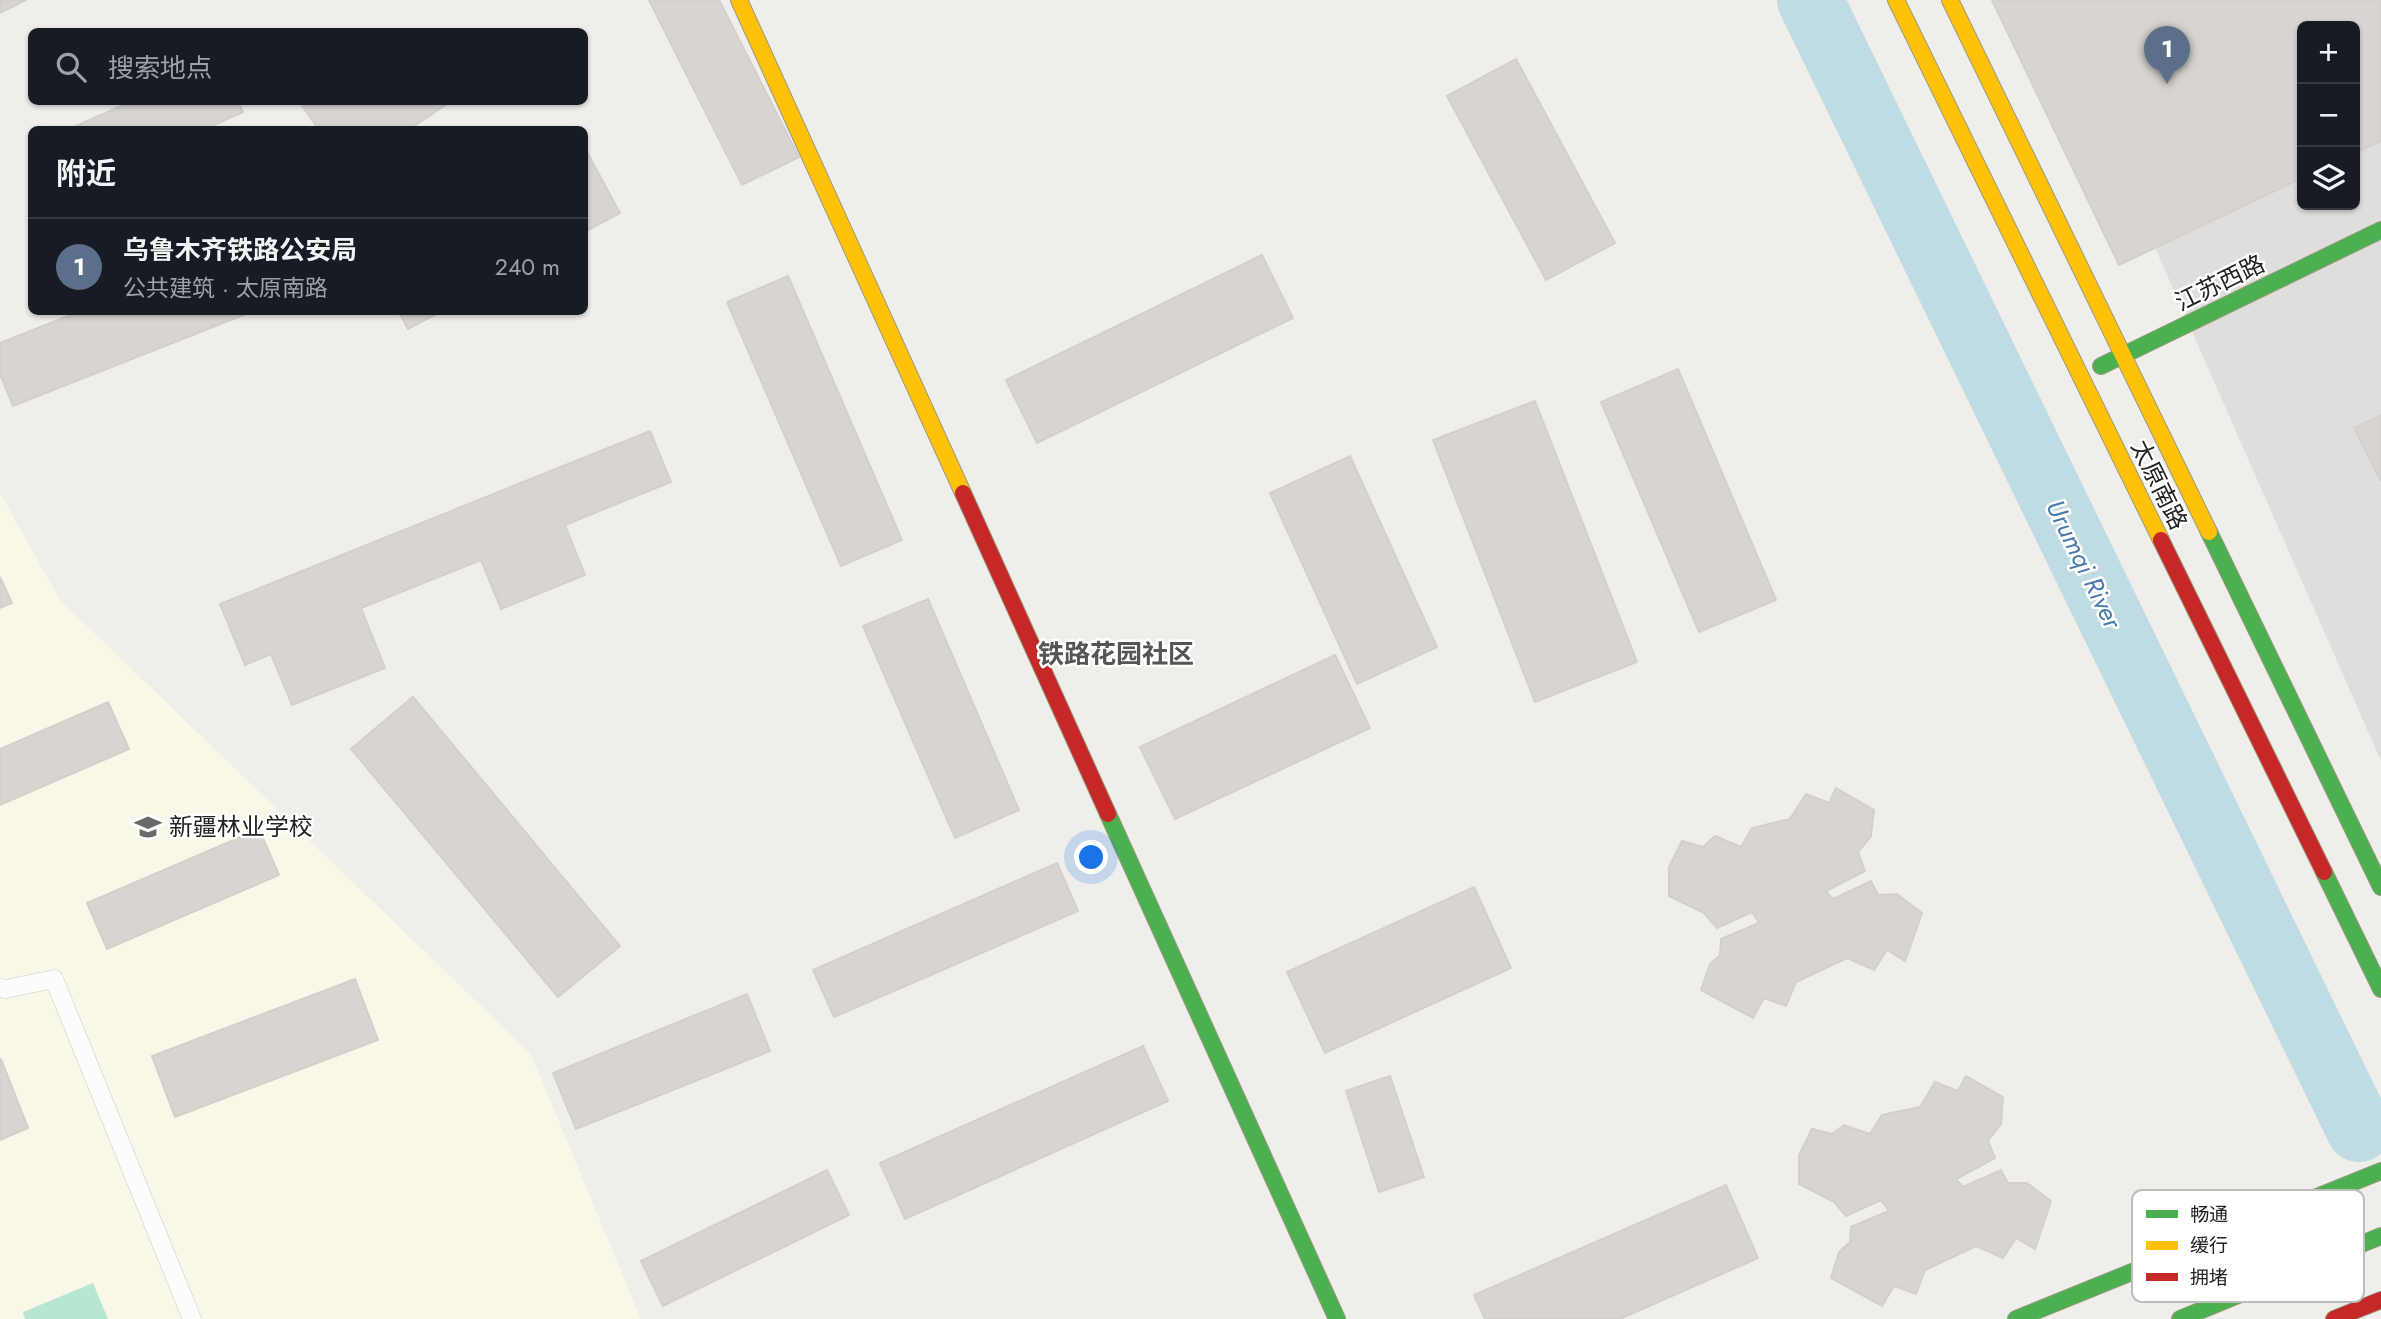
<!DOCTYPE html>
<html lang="zh">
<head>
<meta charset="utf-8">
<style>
  :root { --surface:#171b24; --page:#242831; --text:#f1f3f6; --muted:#9ea1a6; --line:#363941; --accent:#6a6968 }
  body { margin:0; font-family:Jost,"Noto Sans SC",sans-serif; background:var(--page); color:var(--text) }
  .controls { position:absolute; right:21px; top:21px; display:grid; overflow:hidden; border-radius:10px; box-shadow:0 2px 5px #0004 }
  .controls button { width:63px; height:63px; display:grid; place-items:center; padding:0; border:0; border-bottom:2px solid var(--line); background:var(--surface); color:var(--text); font:35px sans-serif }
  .you { position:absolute; left:1092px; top:858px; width:24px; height:24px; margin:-18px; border:5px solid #fff; border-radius:50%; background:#1a73e8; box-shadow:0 0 0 10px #1a73e833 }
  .badge { display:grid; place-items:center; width:46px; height:46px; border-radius:50%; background:var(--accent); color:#fff; font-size:23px; font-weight:700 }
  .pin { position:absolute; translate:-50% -58px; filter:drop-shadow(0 2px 4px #0008) }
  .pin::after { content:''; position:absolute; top:37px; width:24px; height:21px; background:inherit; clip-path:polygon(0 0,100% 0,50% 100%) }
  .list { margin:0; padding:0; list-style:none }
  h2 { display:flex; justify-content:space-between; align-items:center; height:91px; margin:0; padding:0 28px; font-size:30px }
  h2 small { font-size:23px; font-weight:400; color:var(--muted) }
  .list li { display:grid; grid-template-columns:46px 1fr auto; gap:21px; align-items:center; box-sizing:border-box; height:98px; padding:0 28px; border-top:2px solid var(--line) }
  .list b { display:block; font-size:26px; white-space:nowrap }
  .list p { margin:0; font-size:23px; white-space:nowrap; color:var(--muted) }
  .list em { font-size:23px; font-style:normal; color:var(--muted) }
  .icon { flex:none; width:38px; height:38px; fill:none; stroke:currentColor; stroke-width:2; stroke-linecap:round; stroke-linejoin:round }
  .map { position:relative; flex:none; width:2381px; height:1319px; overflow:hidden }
  .search { position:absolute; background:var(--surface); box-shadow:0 2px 5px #0004; left:28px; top:28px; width:560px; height:77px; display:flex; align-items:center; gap:18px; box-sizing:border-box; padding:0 24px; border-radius:10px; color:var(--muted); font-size:26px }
  .panel { position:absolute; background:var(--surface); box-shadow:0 2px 5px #0004; left:28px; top:126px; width:560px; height:189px; border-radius:10px }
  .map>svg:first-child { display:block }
  .residential { fill:#dfdedc; fill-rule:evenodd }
  .education { fill:#f8f7e8 }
  .pitch { fill:#b7e6d2 }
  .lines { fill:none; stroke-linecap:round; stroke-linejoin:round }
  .river { stroke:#bfdbe3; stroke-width:66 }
  .building { fill:#d7d4d2; stroke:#d3d0cc; stroke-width:2 }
  .lane-casing { stroke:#c9c8c7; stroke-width:19 }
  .fast-casing { stroke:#999a82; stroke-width:18 }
  .slow-casing { stroke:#999a82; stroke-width:18 }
  .jam-casing { stroke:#999a82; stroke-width:18 }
  .lane { stroke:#fdfcfc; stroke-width:18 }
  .fast { stroke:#4caf50; stroke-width:16 }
  .slow { stroke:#ffc107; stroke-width:16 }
  .jam { stroke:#c62828; stroke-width:16 }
  .labels { text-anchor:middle; stroke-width:5; stroke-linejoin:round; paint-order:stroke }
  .street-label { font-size:24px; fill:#222; stroke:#fff }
  .poi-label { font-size:24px; fill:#222; stroke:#fff; text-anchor:start }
  .water-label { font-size:26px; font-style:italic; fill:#4a7aab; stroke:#fff }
  .neighbourhood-label { font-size:26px; font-weight:bold; fill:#555; stroke:#fff }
  .key { fill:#fff; stroke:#bdbdbd; stroke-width:2 }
  .key-label { font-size:19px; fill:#222 }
</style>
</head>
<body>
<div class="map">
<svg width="2381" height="1319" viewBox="0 0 2381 1319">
  <rect width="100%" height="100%" fill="#f0eeeb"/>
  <path class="residential" d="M 2046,0 L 2381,0 L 2381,761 ZM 2302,26 L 2355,26 L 2355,205 L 2302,205 Z"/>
  <path class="education" d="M 0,493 L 60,600 L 531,1054 L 641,1319 L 0,1319 Z"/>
  <path class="pitch" d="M 93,1283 L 108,1319 L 25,1319 L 23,1312 Z"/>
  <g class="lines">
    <path class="river" d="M 1810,0 L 2359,1129"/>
  </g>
  <g class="building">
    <path d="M 0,0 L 26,0 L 0,13 Z"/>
    <path d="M 649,0 L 719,0 L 799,157 L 742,185 Z"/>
    <path d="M 1992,0 L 2381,0 L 2381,141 L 2355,153 L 2355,26 L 2302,26 L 2302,178 L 2119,265 Z"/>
    <path d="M 1516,59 L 1615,243 L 1546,280 L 1447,96 Z"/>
    <path d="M 130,102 L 238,102 L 243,112 L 203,130 L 67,130 Z"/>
    <path d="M 305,102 L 450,102 L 408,130 L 319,130 L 301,104 Z"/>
    <path d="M 587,152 L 620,213 L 584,232 L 584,154 Z"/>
    <path d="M 1262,255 L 1293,318 L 1037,443 L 1006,380 Z"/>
    <path d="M 788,276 L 902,540 L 841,566 L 727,302 Z"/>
    <path d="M 78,312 L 251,312 L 13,406 L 0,374 L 0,343 Z"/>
    <path d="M 399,312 L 440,312 L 408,329 Z"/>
    <path d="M 1678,369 L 1776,600 L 1699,632 L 1601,402 Z"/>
    <path d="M 1535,401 L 1637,662 L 1535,702 L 1433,440 Z"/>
    <path d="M 2381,415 L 2381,481 L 2354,428 Z"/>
    <path d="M 650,431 L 671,482 L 565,525 L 585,575 L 501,609 L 481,560 L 361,608 L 385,668 L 292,705 L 271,654 L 245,665 L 220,604 Z"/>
    <path d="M 1350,456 L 1437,647 L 1357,684 L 1270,493 Z"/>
    <path d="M 0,577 L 12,603 L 0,608 Z"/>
    <path d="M 928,599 L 1019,810 L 955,838 L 863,626 Z"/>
    <path d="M 1335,655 L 1370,728 L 1175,819 L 1140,747 Z"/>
    <path d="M 413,697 L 620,946 L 558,997 L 351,749 Z"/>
    <path d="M 108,702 L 129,749 L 0,805 L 0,749 Z"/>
    <path d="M 1836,788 L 1874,810 L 1871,836 L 1858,852 L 1865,871 L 1826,891 L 1833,899 L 1871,881 L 1878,895 L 1897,894 L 1922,913 L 1905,961 L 1887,950 L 1874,970 L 1847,958 L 1796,982 L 1786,1006 L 1764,998 L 1753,1018 L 1701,990 L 1710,964 L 1720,955 L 1721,939 L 1759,923 L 1752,912 L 1717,928 L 1704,913 L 1669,896 L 1669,867 L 1682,841 L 1703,847 L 1715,836 L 1741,847 L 1752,828 L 1790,819 L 1806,794 L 1829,803 Z"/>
    <path d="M 259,829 L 279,875 L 107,949 L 87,903 Z"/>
    <path d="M 1057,863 L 1078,911 L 834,1017 L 813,970 Z"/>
    <path d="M 1474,887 L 1511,968 L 1325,1053 L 1287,972 Z"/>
    <path d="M 355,979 L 378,1040 L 175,1117 L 152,1056 Z"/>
    <path d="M 747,994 L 770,1051 L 576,1129 L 553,1073 Z"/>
    <path d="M 1143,1046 L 1168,1101 L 905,1219 L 880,1163 Z"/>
    <path d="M 1,1059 L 28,1128 L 0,1140 L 0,1060 Z"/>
    <path d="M 1390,1076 L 1424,1177 L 1379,1192 L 1346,1091 Z"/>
    <path d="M 1966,1076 L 2003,1097 L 2001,1124 L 1988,1141 L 1995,1158 L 1956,1179 L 1963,1187 L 2001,1170 L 2008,1183 L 2027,1183 L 2051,1201 L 2035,1249 L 2016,1238 L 2003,1258 L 1976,1246 L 1925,1270 L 1916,1294 L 1894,1286 L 1882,1306 L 1831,1278 L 1839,1252 L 1850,1242 L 1851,1227 L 1889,1211 L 1881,1200 L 1846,1216 L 1834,1202 L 1799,1184 L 1799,1155 L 1812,1129 L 1832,1134 L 1844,1125 L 1870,1134 L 1882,1115 L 1920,1107 L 1935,1082 L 1958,1091 Z"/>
    <path d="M 827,1170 L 849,1215 L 663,1306 L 641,1261 Z"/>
    <path d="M 1726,1185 L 1758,1258 L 1620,1319 L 1485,1319 L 1474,1295 Z"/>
  </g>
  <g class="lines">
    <g class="lane-casing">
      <path id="lane" d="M 0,988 L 6,989 L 54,979 L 192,1319"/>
    </g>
    <g class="fast-casing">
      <g id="fast">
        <path d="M 2101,366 L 2381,230"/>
        <path d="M 2209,532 L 2381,887"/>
        <path d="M 1108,814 L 1337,1319"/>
        <path d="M 2324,872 L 2381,989"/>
        <path d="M 2016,1319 L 2381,1171"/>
        <path d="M 2180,1319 L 2381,1236"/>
      </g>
    </g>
    <g class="slow-casing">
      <g id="slow">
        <path d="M 739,0 L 963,493"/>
        <path d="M 1896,0 L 2161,540"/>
        <path d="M 1950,0 L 2209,532"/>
      </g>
    </g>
    <g class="jam-casing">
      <g id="jam">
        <path d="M 963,493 L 1108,814"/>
        <path d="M 2161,540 L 2324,872"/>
        <path d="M 2334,1319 L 2381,1300"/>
      </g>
    </g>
    <use href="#lane" class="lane"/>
    <use href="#fast" class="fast"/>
    <use href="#slow" class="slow"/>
    <use href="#jam" class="jam"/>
  </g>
  <defs>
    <g id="school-bare" transform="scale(2.1)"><path d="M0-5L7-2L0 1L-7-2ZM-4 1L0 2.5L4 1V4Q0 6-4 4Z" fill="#6a6968" stroke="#fff" stroke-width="2.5" paint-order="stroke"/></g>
  </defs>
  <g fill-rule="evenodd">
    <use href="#school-bare" x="148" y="827"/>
  </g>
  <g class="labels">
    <g class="street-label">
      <text transform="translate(2220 283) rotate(-26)" y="8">江苏西路</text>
      <text transform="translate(2159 485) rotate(64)" y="8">太原南路</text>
    </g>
    <g class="poi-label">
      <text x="169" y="835">新疆林业学校</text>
    </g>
    <g class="water-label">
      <text transform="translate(2084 564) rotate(64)" y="9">Urumqi River</text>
    </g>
    <g class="neighbourhood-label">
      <text x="1116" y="663">铁路花园社区</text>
    </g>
  </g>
  <rect x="2132" y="1190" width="232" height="112" rx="10" class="key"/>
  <rect x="2146" y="1210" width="32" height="8" fill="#4caf50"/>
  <rect x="2146" y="1241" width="32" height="9" fill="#ffc107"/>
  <rect x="2146" y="1273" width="32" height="8" fill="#c62828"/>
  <g class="key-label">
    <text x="2190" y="1221">畅通</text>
    <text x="2190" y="1252">缓行</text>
    <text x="2190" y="1284">拥堵</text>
  </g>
</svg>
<div class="controls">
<button>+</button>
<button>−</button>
<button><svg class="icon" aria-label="layers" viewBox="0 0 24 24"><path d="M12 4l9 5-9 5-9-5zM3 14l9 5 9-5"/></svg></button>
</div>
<div class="you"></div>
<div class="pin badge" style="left:2167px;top:84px;background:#5c6f8a">1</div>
<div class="search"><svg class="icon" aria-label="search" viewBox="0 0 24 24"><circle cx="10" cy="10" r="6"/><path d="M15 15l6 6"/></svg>搜索地点</div>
<section class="panel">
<h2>附近<small></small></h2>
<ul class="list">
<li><span class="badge" style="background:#5c6f8a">1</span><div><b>乌鲁木齐铁路公安局</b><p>公共建筑 · 太原南路</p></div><em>240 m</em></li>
</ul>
</section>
</div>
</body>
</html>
